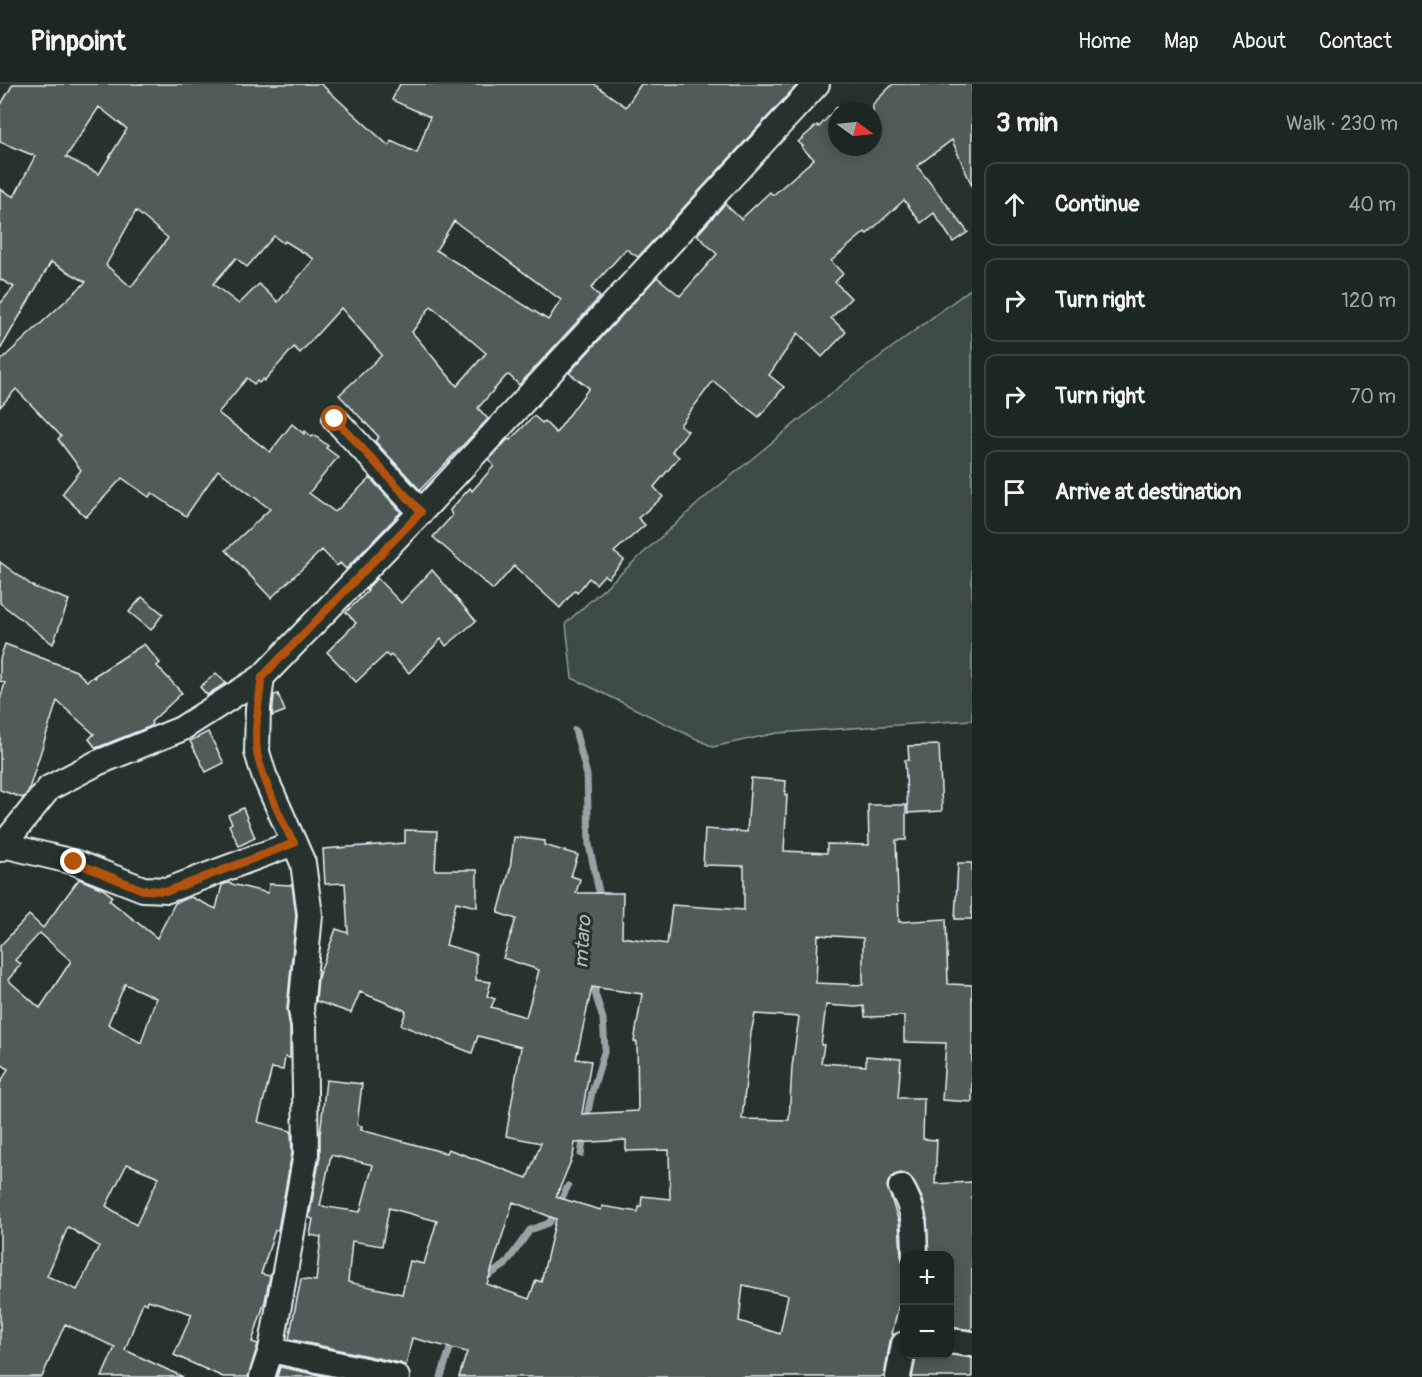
<!DOCTYPE html>
<html lang="en">
<head>
<meta charset="utf-8">
<style>
  :root { --surface:#1c2622; --page:#252e2a; --text:#f1f3f6; --muted:#a0a5a5; --line:#3a4340 }
  body { margin:0; font-family:Pangolin,sans-serif; background:var(--page); color:var(--text) }
  .controls { position:absolute; right:18px; bottom:18px; display:grid; overflow:hidden; border-radius:12px; box-shadow:0 3px 15px #0003 }
  .controls button { width:54px; height:54px; display:grid; place-items:center; padding:0; border:0; border-bottom:2px solid var(--line); background:var(--surface); color:var(--text); font:30px sans-serif }
  .compass { position:absolute; left:828px; top:18px; width:54px; height:54px; border-radius:50%; background:var(--surface); box-shadow:0 3px 15px #0003; rotate:105deg }
  .stop { position:absolute; width:18px; height:18px; margin:-14px; border:4px solid #b45309; border-radius:50%; background:#fff }
  .stop.end { background:#b45309; border-color:#fff; box-shadow:0 2px 6px #0008 }
  .list { margin:0; padding:0; list-style:none }
  h2 { display:flex; justify-content:space-between; align-items:center; height:78px; margin:0; padding:0 24px; font-size:26px }
  h2 small { font-size:20px; font-weight:400; color:var(--muted) }
  .list li { display:grid; grid-template-columns:39px 1fr auto; gap:18px; align-items:center; box-sizing:border-box; height:84px; margin:0 12px 12px; padding:0 12px; border:2px solid var(--line); border-radius:12px }
  .list b { display:block; font-size:22px; white-space:nowrap }
  .list em { font-size:20px; font-style:normal; color:var(--muted) }
  .icon { flex:none; width:33px; height:33px; fill:none; stroke:currentColor; stroke-width:2; stroke-linecap:round; stroke-linejoin:round }
  .map { position:relative; flex:none; width:972px; height:1293px; overflow:hidden }
  header { display:flex; align-items:center; gap:36px; box-sizing:border-box; height:84px; padding:0 30px; background:var(--surface); border-bottom:2px solid var(--line) }
  header strong { font-size:28px }
  nav { display:flex; gap:33px; margin-inline-start:auto; font-size:21px }
  main { display:flex }
  aside { flex:1; background:var(--surface) }
  .map>svg:first-child { display:block }
  .green { fill:#3e4b47; stroke:#939ea0; stroke-width:1.5 }
  .lines { fill:none; stroke-linecap:round; stroke-linejoin:round }
  .stream { stroke:#98a3a5; stroke-width:7 }
  .building { fill:#505c59; stroke:#e8f1f8; stroke-width:1.5; fill-rule:evenodd }
  .street-casing { stroke:#e8f1f8; stroke-width:28 }
  .street { stroke:#26332d; stroke-width:24 }
  .route { stroke:#b45309; stroke-width:8 }
  .labels { text-anchor:middle; stroke-width:6; stroke-linejoin:round; paint-order:stroke }
  .water-label { font-size:20px; font-style:italic; fill:#b3bdc0; stroke:#26332d }
</style>
</head>
<body>
<header>
<strong>Pinpoint</strong>
<nav><a>Home</a><a>Map</a><a>About</a><a>Contact</a></nav>
</header>
<main>
<div class="map">
<svg width="972" height="1293" viewBox="0 0 972 1293">
  <rect width="100%" height="100%" fill="#26332d"/>
  <filter id="ink" filterUnits="userSpaceOnUse"><feTurbulence type="fractalNoise" baseFrequency=".0167" numOctaves="2"/><feDisplacementMap in="SourceGraphic" scale="12" xChannelSelector="R" yChannelSelector="G"/><feConvolveMatrix kernelMatrix="1 2 1 2 8 2 1 2 1" color-interpolation-filters="sRGB"/></filter>
  <g filter="url(#ink)">
    <path class="green" d="M 972,204 L 972,636 L 777,649 L 713,663 L 572,594 L 566,539 L 703,415 L 843,300 Z"/>
    <g class="lines">
      <g class="stream">
        <path d="M 575,646 L 587,691 L 589,761 L 601,817"/>
        <path d="M 586,1037 L 592,1008 L 605,965 L 603,935 L 595,909 L 596,897"/>
        <path d="M 581,1070 L 584,1051"/>
        <path d="M 483,1195 L 505,1181 L 530,1146 L 549,1139 L 568,1102"/>
        <path d="M 441,1293 L 453,1255"/>
      </g>
    </g>
    <g class="building">
      <path d="M 13,0 L 321,0 L 389,62 L 391,57 L 417,69 L 430,33 L 392,16 L 400,0 L 594,0 L 626,23 L 641,0 L 798,0 L 638,173 L 626,165 L 591,204 L 600,213 L 519,301 L 509,291 L 506,292 L 478,324 L 488,335 L 420,406 L 375,357 L 379,353 L 339,311 L 382,271 L 341,224 L 300,269 L 294,263 L 264,297 L 263,295 L 259,299 L 257,297 L 254,300 L 247,294 L 218,329 L 270,368 L 292,340 L 304,350 L 305,347 L 312,353 L 314,351 L 328,362 L 326,364 L 338,373 L 309,409 L 335,428 L 370,394 L 401,428 L 346,485 L 340,479 L 337,482 L 322,466 L 271,514 L 226,466 L 270,425 L 218,386 L 186,432 L 152,409 L 149,413 L 122,394 L 86,433 L 62,410 L 81,386 L 58,355 L 61,352 L 16,305 L 0,323 L 0,277 L 86,198 L 51,178 L 0,266 L 0,220 L 14,203 L 0,195 L 0,105 L 14,113 L 35,72 L 0,58 L 0,22 ZM 99,23 L 127,45 L 99,90 L 66,73 ZM 136,127 L 168,154 L 131,203 L 106,181 ZM 454,137 L 561,216 L 548,236 L 436,166 ZM 274,152 L 283,159 L 285,157 L 314,175 L 278,218 L 259,200 L 239,220 L 213,200 L 236,174 L 247,183 ZM 431,222 L 486,269 L 457,302 L 412,248 Z"/>
      <path d="M 893,0 L 972,0 L 972,102 L 952,56 L 917,82 L 968,148 L 953,158 L 934,129 L 921,139 L 904,116 L 867,150 L 865,148 L 831,177 L 843,190 L 835,198 L 851,214 L 831,234 L 846,248 L 822,273 L 798,249 L 769,291 L 784,303 L 759,333 L 713,297 L 680,341 L 688,347 L 672,367 L 679,373 L 654,403 L 663,413 L 638,434 L 645,441 L 614,468 L 624,476 L 608,494 L 604,491 L 596,500 L 589,494 L 577,509 L 575,506 L 560,524 L 514,482 L 493,506 L 433,453 L 452,432 L 450,426 L 470,404 L 472,407 L 494,382 L 489,376 L 508,355 L 510,356 L 534,332 L 542,339 L 544,337 L 556,349 L 589,304 L 569,289 L 657,193 L 680,212 L 717,170 L 697,151 L 725,120 L 741,135 L 770,108 L 773,111 L 814,75 L 802,64 L 803,62 L 798,58 L 817,41 L 819,43 L 837,23 L 837,63 L 873,63 L 873,20 Z"/>
      <path d="M 0,478 L 34,503 L 69,516 L 53,560 L 0,519 Z"/>
      <path d="M 432,486 L 476,537 L 446,562 L 441,555 L 409,589 L 391,571 L 389,573 L 386,570 L 356,598 L 327,568 L 356,539 L 346,528 L 368,507 L 366,506 L 377,494 L 401,519 Z"/>
      <path d="M 142,513 L 163,530 L 151,546 L 129,528 Z"/>
      <path d="M 5,560 L 76,587 L 87,597 L 93,593 L 96,594 L 94,592 L 144,560 L 160,579 L 157,582 L 182,609 L 151,638 L 152,640 L 149,643 L 96,664 L 89,655 L 94,650 L 57,617 L 28,708 L 23,714 L 0,706 L 0,616 L 5,599 L 0,597 L 0,575 Z"/>
      <path d="M 216,589 L 226,599 L 207,611 L 200,603 Z"/>
      <path d="M 278,610 L 285,627 L 272,632 L 274,611 Z"/>
      <path d="M 208,648 L 224,679 L 206,688 L 190,657 Z"/>
      <path d="M 939,661 L 942,727 L 908,729 L 905,676 L 909,676 L 908,662 Z"/>
      <path d="M 751,694 L 786,697 L 785,711 L 787,711 L 784,767 L 827,769 L 827,760 L 869,761 L 868,721 L 906,721 L 906,756 L 896,756 L 899,838 L 946,835 L 948,900 L 972,901 L 972,1018 L 942,1016 L 946,959 L 904,958 L 904,932 L 865,933 L 864,922 L 856,923 L 826,921 L 821,961 L 824,961 L 821,979 L 866,982 L 866,972 L 901,975 L 898,1014 L 924,1014 L 923,1055 L 937,1056 L 935,1100 L 972,1098 L 972,1246 L 951,1243 L 950,1172 L 929,1172 L 927,1135 L 923,1116 L 913,1096 L 908,1091 L 901,1089 L 894,1091 L 889,1096 L 887,1102 L 899,1138 L 901,1172 L 904,1181 L 904,1199 L 892,1250 L 894,1250 L 890,1257 L 884,1293 L 459,1293 L 467,1268 L 412,1254 L 406,1282 L 400,1279 L 289,1255 L 301,1195 L 316,1197 L 321,1153 L 310,1151 L 313,1135 L 309,1134 L 320,1072 L 320,1051 L 326,996 L 362,1000 L 357,1041 L 362,1042 L 361,1046 L 446,1069 L 448,1065 L 527,1094 L 541,1059 L 506,1052 L 521,963 L 478,952 L 472,969 L 401,941 L 406,928 L 404,926 L 360,908 L 351,929 L 316,917 L 318,893 L 336,845 L 348,849 L 345,799 L 325,800 L 323,765 L 405,759 L 405,746 L 437,747 L 435,786 L 477,786 L 477,823 L 456,818 L 446,861 L 476,870 L 476,896 L 491,898 L 487,912 L 495,915 L 491,923 L 526,933 L 539,886 L 503,874 L 516,835 L 498,829 L 510,785 L 514,753 L 545,757 L 544,761 L 578,771 L 571,792 L 580,795 L 576,809 L 623,809 L 622,853 L 667,860 L 672,821 L 744,826 L 744,782 L 703,781 L 705,745 L 747,748 ZM 818,851 L 863,854 L 863,901 L 816,899 ZM 592,903 L 642,910 L 634,958 L 637,958 L 638,1027 L 582,1030 L 591,977 L 576,975 ZM 755,930 L 799,933 L 792,983 L 789,1036 L 742,1035 L 751,949 ZM 626,1056 L 626,1067 L 669,1066 L 670,1115 L 642,1112 L 641,1123 L 639,1123 L 638,1128 L 602,1122 L 601,1126 L 556,1113 L 573,1072 L 575,1059 ZM 331,1071 L 373,1081 L 360,1128 L 320,1122 ZM 513,1118 L 556,1135 L 541,1198 L 536,1196 L 529,1215 L 487,1200 ZM 389,1124 L 437,1137 L 424,1180 L 410,1177 L 402,1210 L 348,1198 L 352,1157 L 382,1162 ZM 743,1201 L 788,1211 L 780,1250 L 739,1237 Z"/>
      <path d="M 243,724 L 255,754 L 239,762 L 229,741 L 232,739 L 228,731 Z"/>
      <path d="M 958,779 L 972,779 L 972,835 L 955,835 Z"/>
      <path d="M 79,795 L 103,805 L 112,812 L 109,816 L 157,854 L 175,819 L 191,813 L 216,825 L 222,801 L 228,799 L 268,809 L 269,800 L 292,801 L 296,831 L 287,925 L 290,944 L 290,974 L 285,973 L 283,986 L 272,984 L 258,1038 L 291,1047 L 292,1069 L 278,1146 L 275,1146 L 261,1190 L 270,1192 L 265,1217 L 252,1258 L 258,1260 L 248,1293 L 223,1293 L 174,1271 L 192,1230 L 148,1216 L 147,1220 L 143,1218 L 125,1266 L 183,1293 L 102,1293 L 115,1263 L 65,1240 L 42,1293 L 0,1293 L 0,1000 L 8,985 L 0,979 L 0,862 L 29,831 L 43,844 ZM 40,849 L 71,877 L 40,924 L 8,896 L 21,880 L 15,876 ZM 125,900 L 156,914 L 141,959 L 108,940 ZM 127,1080 L 159,1093 L 136,1141 L 106,1122 ZM 68,1143 L 99,1162 L 77,1206 L 47,1192 Z"/>
      <path d="M 917,1270 L 946,1270 L 972,1274 L 972,1293 L 912,1293 Z"/>
      <path d="M 280,1283 L 329,1293 L 277,1293 Z"/>
    </g>
    <g class="lines">
      <g class="street-casing">
        <g id="street">
          <path d="M 335,335 L 421,428"/>
          <path d="M 3,761 L 74,778 L 143,805 L 168,806 L 294,759"/>
          <path d="M 0,765 L 49,704 L 97,679 L 181,645 L 262,593"/>
          <path d="M 901,1103 C 916,1128 914,1143 915,1172"/>
          <path d="M 950,1257 L 972,1260"/>
          <path d="M 271,1266 L 397,1293"/>
          <path d="M 262,1293 L 271,1266 L 306,1070 L 304,943 L 301,926 L 310,831 L 303,779 L 264,691 L 257,668 L 258,624 L 262,593 L 421,428 L 817,0"/>
          <path d="M 898,1293 L 904,1260"/>
        </g>
      </g>
      <use href="#street" class="street"/>
    </g>
  </g>
  <g class="lines" filter="url(#ink)">
    <path class="route" d="M 74,778 L 143,806 L 168,807 L 294,759 C 283,741 260,688 257,668 C 254,645 259,616 262,593 L 421,428 L 335,335"/>
  </g>
  <g class="labels">
    <g class="water-label">
      <text transform="translate(582 858) rotate(-86)" y="7">mtaro</text>
    </g>
  </g>
</svg>
<div class="controls">
<button>+</button>
<button>−</button>
</div>
<svg class="compass" viewBox="-18 -18 36 36"><path d="M0-13l5 13h-10z" fill="#e53935"/><path d="M0 13l5-13h-10z" fill="#a0a5a5"/></svg>
<div class="stop" style="left:335px;top:335px"></div>
<div class="stop end" style="left:74px;top:778px"></div>
</div>
<aside>
<h2>3 min<small>Walk · 230 m</small></h2>
<ul class="list">
<li><svg class="icon" aria-label="ahead" viewBox="0 0 24 24"><path d="M12 20V5M6 11l6-6 6 6"/></svg><div><b>Continue</b></div><em>40 m</em></li>
<li><svg class="icon" aria-label="right" viewBox="0 0 24 24"><path d="M7 20v-9h11M14 6l5 5-5 5"/></svg><div><b>Turn right</b></div><em>120 m</em></li>
<li><svg class="icon" aria-label="right" viewBox="0 0 24 24"><path d="M7 20v-9h11M14 6l5 5-5 5"/></svg><div><b>Turn right</b></div><em>70 m</em></li>
<li><svg class="icon" aria-label="arrive" viewBox="0 0 24 24"><path d="M6 21V4h12l-3 4 3 4H6"/></svg><div><b>Arrive at destination</b></div></li>
</ul>
</aside>
</main>
</body>
</html>
